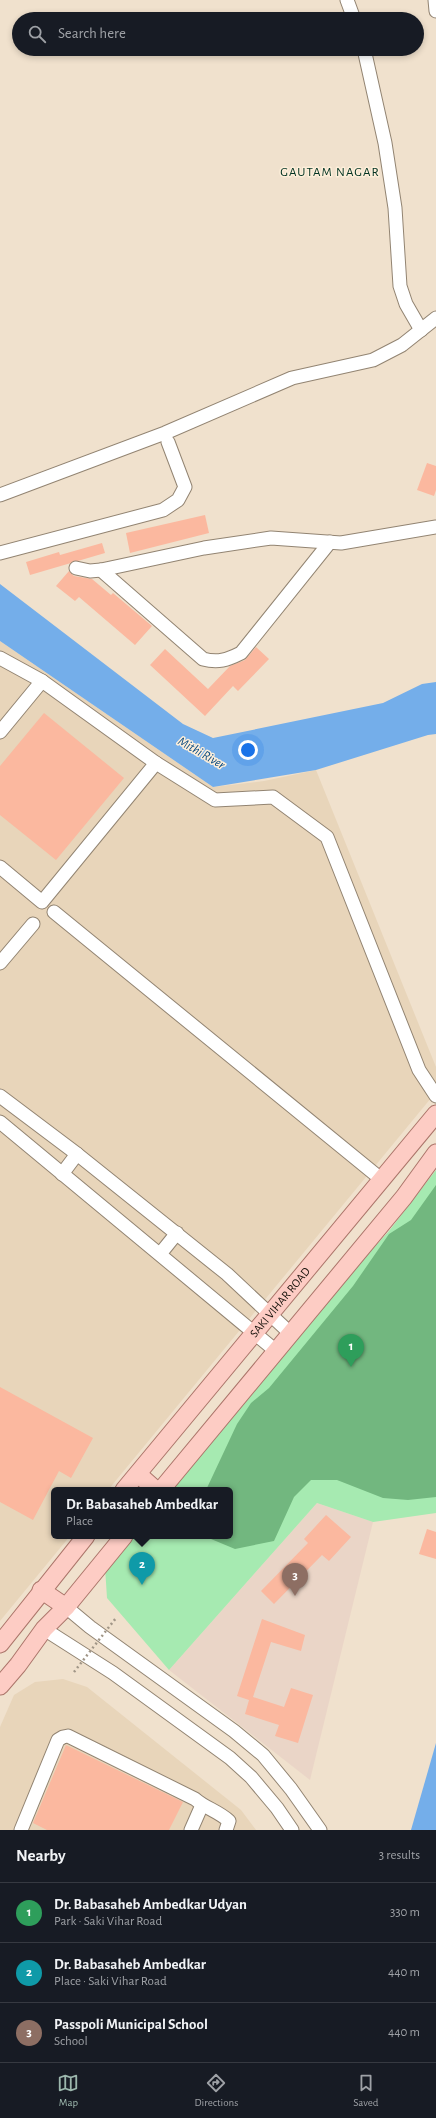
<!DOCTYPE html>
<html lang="en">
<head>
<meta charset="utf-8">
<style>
  :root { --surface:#171b24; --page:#242831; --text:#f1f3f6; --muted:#9ea1a6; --line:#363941; --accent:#9cb7ad }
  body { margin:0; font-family:"Alegreya Sans",sans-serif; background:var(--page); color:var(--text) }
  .you { position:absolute; left:248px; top:750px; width:14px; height:14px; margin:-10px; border:3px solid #fff; border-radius:50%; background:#1a73e8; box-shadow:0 0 0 6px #1a73e833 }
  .badge { display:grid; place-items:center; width:26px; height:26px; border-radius:50%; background:var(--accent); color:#fff; font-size:13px; font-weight:700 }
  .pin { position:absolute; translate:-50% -33px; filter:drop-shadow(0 1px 2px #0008) }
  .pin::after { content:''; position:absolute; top:21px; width:14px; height:12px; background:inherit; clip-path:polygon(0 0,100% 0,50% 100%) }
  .popup { position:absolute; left:51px; top:1487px; width:182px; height:52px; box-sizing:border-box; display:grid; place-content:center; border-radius:6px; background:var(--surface); filter:drop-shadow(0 1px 3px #0005); font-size:13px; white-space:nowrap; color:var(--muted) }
  .popup b { font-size:15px; color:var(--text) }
  .popup::after { content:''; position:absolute; left:50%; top:100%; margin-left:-8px; border:8px solid transparent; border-top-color:var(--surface) }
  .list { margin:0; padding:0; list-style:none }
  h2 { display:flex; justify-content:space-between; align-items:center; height:52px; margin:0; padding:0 16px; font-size:17px }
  h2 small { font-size:13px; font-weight:400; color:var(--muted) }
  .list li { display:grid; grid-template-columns:26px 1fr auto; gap:12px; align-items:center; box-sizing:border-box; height:60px; padding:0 16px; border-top:1px solid var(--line) }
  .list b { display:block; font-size:15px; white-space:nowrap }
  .list p { margin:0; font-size:13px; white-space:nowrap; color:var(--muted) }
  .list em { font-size:13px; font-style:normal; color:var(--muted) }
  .icon { flex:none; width:22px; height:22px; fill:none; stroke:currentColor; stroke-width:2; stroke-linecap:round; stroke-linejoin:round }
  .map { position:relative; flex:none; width:436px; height:1830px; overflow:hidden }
  .search { position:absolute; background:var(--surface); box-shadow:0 2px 6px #0003; left:12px; right:12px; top:12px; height:44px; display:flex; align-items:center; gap:10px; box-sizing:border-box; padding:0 14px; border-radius:22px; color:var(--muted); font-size:15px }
  .sheet { height:232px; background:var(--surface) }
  nav { display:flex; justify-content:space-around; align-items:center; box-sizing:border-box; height:56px; border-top:1px solid var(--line); background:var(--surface); font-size:11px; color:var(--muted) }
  nav a { display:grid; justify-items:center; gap:2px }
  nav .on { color:var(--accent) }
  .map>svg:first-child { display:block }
  .built { fill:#e8d5ba }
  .education { fill:#ead5c7 }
  .green { fill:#a6eab1 }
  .forest { fill:#72b77f }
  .water { fill:#74aeea }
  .building { fill:#fbb89f }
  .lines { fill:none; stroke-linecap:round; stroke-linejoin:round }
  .minor-casing { stroke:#928472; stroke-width:15 }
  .major-casing { stroke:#ab756a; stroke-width:19 }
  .minor { stroke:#fff; stroke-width:13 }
  .major { stroke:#fdccc4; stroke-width:17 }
  .path-bridge { stroke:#a19687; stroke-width:2.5; stroke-dasharray:2 3; stroke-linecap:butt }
  .labels { text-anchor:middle; stroke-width:3; stroke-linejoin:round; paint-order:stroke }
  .street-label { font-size:12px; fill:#17120b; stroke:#feefda }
  .neighbourhood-label { font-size:13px; letter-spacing:1px; fill:#013221; stroke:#feefda }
  .water-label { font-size:13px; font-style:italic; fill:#094a80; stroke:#feefda }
</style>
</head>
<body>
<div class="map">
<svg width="436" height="1830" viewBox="0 0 436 1830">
  <rect width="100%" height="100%" fill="#f0e1cd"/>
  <g class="built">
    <path d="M 0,641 L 213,787 L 264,781 L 316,770 L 436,1067 L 436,1092 L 108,1490 L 54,1490 L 54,1536 L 70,1536 L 0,1621 Z"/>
    <path d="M 63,1679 L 87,1687 L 241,1810 L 256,1830 L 0,1830 L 0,1727 L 14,1695 L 35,1682 Z"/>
  </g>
  <path class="education" d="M 317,1503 L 373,1522 L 310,1780 L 169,1670 Z"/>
  <path class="green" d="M 436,1170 L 436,1513 L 373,1522 L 317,1503 L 169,1670 L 107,1598 L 104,1552 L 116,1536 L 230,1536 L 230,1490 L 154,1490 L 389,1231 Z"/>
  <path class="forest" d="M 436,1185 L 436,1497 L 408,1500 L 383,1498 L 337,1480 L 311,1480 L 294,1497 L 274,1541 L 235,1549 L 211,1539 L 210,1536 L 230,1536 L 230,1490 L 206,1490 L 237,1424 L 251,1403 L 269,1388 L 353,1286 L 389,1234 L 411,1220 Z"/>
  <g class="water">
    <path d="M 0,584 L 183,724 L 213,738 L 383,703 L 422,684 L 436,682 L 436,734 L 428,735 L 316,770 L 213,787 L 0,641 Z"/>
    <path d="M 436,1743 L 436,1830 L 411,1830 Z"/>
  </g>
  <g class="building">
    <path d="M 427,463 L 436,466 L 436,490 L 434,496 L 417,490 Z"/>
    <path d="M 205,515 L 209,533 L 130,553 L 126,533 Z"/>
    <path d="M 102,543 L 105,553 L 30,575 L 26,562 L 59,552 L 60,555 Z"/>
    <path d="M 69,571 L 74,576 L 92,579 L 111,595 L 113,593 L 152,626 L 135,645 L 79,597 L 75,601 L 56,586 Z"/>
    <path d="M 256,647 L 269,659 L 238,691 L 233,686 L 205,716 L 150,665 L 165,649 L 208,689 L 230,666 L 245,660 Z"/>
    <path d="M 44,713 L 124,778 L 56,860 L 0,815 L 0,766 Z"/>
    <path d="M 0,1387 L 93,1438 L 71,1478 L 59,1471 L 33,1520 L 0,1502 Z"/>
    <path d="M 326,1515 L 351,1537 L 329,1561 L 322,1555 L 274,1604 L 261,1591 L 308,1543 L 304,1539 Z"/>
    <path d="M 427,1529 L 436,1532 L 436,1559 L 419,1554 Z"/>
    <path d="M 262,1619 L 305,1635 L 301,1651 L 271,1642 L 253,1697 L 284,1707 L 291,1688 L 313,1695 L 298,1743 L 275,1736 L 279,1725 L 245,1714 L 249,1700 L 237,1696 Z"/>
    <path d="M 66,1745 L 183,1802 L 169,1830 L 47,1830 L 33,1823 Z"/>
  </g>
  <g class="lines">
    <g class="minor-casing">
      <g id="minor">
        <path d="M 347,0 L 354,19"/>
        <path d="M 435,0 L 436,11"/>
        <path d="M 364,49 L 385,143 L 395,208 L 400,286 L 406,304 L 421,330"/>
        <path d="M 0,495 L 165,433 L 292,378 L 373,360 L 402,345 L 436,318"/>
        <path d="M 0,553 L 163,510 L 178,500 L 185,487 L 168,442"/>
        <path d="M 76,568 L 90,571 L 101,570 L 204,548 L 271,538 L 341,543 L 436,527"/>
        <path d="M 101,570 L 203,659 C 218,663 227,660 241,653 L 330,542"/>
        <path d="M 0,658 L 42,681 L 156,763 L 215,800 L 273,797 L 327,837 L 419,1070 L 436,1096"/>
        <path d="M 0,732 L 42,681"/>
        <path d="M 0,867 L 42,902 L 156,763"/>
        <path d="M 54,912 L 381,1179"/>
        <path d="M 0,963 L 33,924"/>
        <path d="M 0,1096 L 77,1154 L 227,1274 L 290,1333"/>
        <path d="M 0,1122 L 276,1351"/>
        <path d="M 62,1174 L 77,1154"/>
        <path d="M 160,1254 L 177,1233"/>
        <path d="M 66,1607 L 90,1627 L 234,1731 L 263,1755 L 291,1789 L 320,1830"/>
        <path d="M 44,1629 L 113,1673 L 230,1758 L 251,1777 L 277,1808 L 292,1830"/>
        <path d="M 21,1830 L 58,1740 L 63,1737 L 68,1736 L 195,1799 C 205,1808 218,1811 229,1821 L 226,1830"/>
        <path d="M 191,1830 L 202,1805"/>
      </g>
    </g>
    <g class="major-casing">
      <g id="major">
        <path d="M 138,1474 L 156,1490"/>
        <path id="s1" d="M 124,1490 L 436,1114"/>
        <path d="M 161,1490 L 404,1197 L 436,1153"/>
        <path d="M 41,1590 L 66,1607"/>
        <path d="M 0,1644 L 86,1536"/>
        <path d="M 0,1686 L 18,1665 L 44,1629 L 66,1607 L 124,1536"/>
      </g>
    </g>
    <use href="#minor" class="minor"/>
    <use href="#major" class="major"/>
    <path class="path-bridge" d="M 74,1672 L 116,1618"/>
  </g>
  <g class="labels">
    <g class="street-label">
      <text dy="4" stroke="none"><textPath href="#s1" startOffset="244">SAKI VIHAR ROAD</textPath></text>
    </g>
    <g class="neighbourhood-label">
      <text x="330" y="176">GAUTAM NAGAR</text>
    </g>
    <g class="water-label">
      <text transform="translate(202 752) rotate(30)" y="5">Mithi River</text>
    </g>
  </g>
</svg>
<div class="you"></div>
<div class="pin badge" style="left:351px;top:1367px;background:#2e9e5b">1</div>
<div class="pin badge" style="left:142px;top:1585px;background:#0f9aa8">2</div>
<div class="popup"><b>Dr. Babasaheb Ambedkar</b>Place</div>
<div class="pin badge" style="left:295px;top:1596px;background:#8d6e63">3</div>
<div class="search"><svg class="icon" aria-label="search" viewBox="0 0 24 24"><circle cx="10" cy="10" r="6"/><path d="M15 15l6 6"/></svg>Search here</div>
</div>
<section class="sheet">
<h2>Nearby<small>3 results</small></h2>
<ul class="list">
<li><span class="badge" style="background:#2e9e5b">1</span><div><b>Dr. Babasaheb Ambedkar Udyan</b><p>Park · Saki Vihar Road</p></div><em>330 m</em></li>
<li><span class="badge" style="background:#0f9aa8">2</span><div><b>Dr. Babasaheb Ambedkar</b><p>Place · Saki Vihar Road</p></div><em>440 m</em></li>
<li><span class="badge" style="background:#8d6e63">3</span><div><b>Passpoli Municipal School</b><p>School</p></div><em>440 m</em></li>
</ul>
</section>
<nav>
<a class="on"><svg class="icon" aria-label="map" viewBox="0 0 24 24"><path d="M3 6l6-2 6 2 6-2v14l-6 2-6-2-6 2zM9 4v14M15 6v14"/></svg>Map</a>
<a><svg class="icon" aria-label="directions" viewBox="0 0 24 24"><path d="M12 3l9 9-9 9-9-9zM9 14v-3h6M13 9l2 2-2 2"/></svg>Directions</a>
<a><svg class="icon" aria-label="saved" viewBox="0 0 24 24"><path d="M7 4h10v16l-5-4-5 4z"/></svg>Saved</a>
</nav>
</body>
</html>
